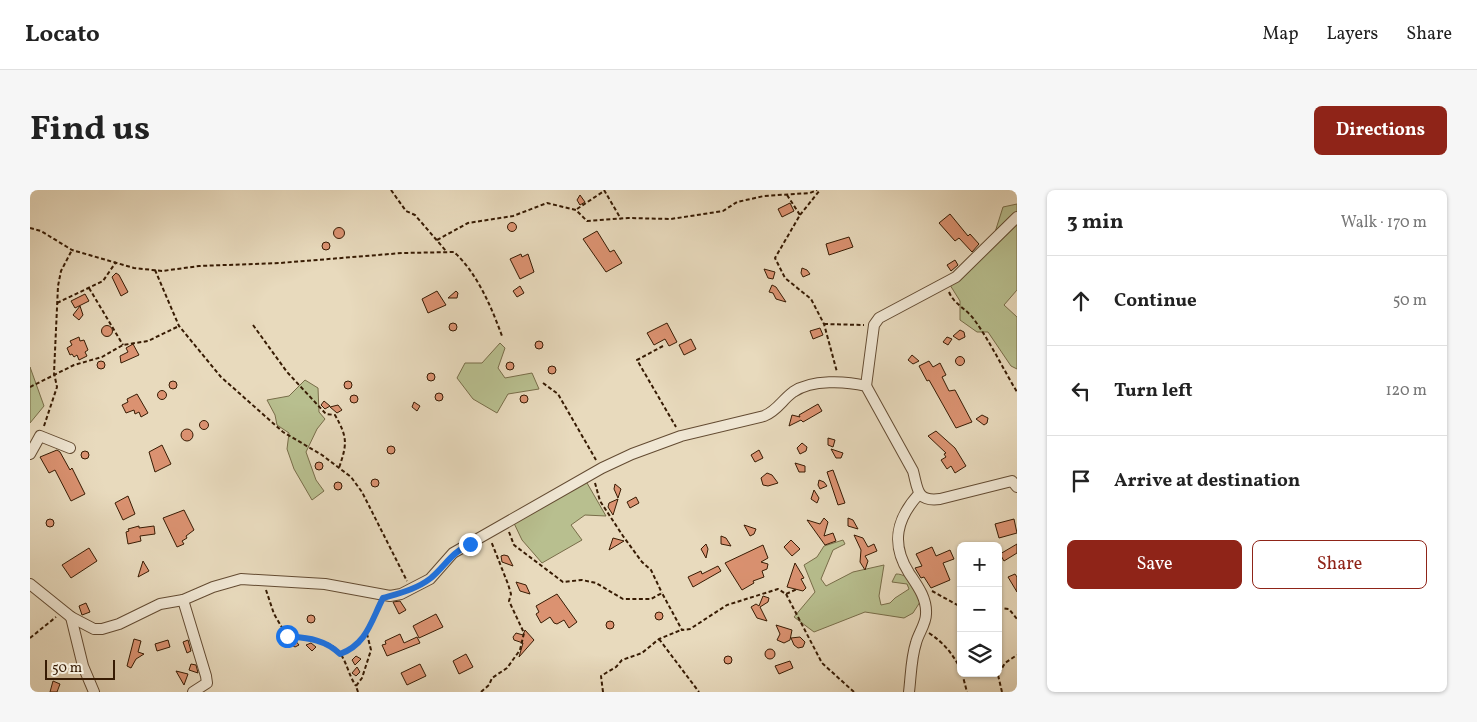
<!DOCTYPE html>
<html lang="en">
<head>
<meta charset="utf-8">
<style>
  :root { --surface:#fff; --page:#f6f6f6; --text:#222; --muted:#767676; --line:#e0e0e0; --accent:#8f2418 }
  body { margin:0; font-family:Vollkorn,serif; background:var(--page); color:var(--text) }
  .controls { position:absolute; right:15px; bottom:15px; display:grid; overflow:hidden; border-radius:8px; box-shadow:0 1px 4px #0004 }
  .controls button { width:45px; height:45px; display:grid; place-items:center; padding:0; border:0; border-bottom:1px solid var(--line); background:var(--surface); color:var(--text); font:25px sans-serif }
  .scale { position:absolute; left:15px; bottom:12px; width:70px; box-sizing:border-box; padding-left:5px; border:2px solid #371b03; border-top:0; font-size:14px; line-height:18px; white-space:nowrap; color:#371b03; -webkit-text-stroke:4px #f0e7d4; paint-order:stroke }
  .stop { position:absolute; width:15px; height:15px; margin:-11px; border:4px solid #1a73e8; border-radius:50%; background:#fff }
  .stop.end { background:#1a73e8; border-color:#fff; box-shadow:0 1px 5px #0008 }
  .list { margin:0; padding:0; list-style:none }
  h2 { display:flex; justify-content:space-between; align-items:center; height:65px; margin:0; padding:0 20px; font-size:21px }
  h2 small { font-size:16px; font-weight:400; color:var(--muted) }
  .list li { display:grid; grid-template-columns:32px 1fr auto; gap:15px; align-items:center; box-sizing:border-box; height:90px; padding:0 20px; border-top:1px solid var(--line) }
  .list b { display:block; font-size:19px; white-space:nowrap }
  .list em { font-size:16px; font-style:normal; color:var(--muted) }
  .actions { display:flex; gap:10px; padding:15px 20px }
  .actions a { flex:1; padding:11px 0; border:1px solid var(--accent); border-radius:8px; text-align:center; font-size:18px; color:var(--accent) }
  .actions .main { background:var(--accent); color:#fff }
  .icon { flex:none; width:28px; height:28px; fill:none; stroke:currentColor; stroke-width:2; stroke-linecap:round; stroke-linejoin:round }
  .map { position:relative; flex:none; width:987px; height:502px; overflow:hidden; border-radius:8px }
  header { display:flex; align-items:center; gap:30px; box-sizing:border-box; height:70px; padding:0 25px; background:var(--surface); border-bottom:1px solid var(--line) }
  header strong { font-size:24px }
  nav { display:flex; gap:28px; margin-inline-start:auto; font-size:18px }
  .intro { display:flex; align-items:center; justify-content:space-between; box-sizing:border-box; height:120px; padding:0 30px }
  h1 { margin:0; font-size:35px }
  .button { padding:12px 22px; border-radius:8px; background:var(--accent); color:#fff; font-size:18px; font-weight:700 }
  main { display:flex; gap:30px; padding:0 30px }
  aside { flex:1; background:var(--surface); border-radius:8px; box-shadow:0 1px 4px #0004 }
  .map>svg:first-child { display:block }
  .green { fill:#b8bf8f; stroke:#786d49 }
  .building { fill:#db9271; stroke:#371b03 }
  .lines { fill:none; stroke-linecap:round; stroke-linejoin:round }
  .minor-casing { stroke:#634b32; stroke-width:12 }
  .path { stroke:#371b03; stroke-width:2; stroke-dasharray:4 2.5; stroke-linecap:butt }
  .minor { stroke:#f0e7d4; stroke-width:10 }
  .route { stroke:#1a73e8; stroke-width:6 }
</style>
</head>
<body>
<header>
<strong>Locato</strong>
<nav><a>Map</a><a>Layers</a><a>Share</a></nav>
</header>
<div class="intro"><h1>Find us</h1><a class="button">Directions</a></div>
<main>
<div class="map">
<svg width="987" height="502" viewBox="0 0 987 502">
  <rect width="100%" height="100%" fill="#e8dabd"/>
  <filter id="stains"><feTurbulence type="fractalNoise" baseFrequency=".004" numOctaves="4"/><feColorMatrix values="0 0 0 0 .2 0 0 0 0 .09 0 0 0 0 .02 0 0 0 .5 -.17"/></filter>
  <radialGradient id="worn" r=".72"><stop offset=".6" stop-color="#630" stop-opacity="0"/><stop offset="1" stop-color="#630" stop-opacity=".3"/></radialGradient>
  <g class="green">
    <path d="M 987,14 L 987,100 L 974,115 L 987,127 L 987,179 L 981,176 L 958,142 L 947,142 L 930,130 L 930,111 L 920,95 L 960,58 L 973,17 Z"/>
    <path d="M 470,153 L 475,158 L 468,178 L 475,188 L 502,183 L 509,199 L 478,204 L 467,223 L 443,209 L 427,188 L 435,173 L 452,173 Z"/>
    <path d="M 0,177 L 14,216 L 0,233 Z"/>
    <path d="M 275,190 L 288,198 L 289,222 L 295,229 L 287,239 L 276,262 L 286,290 L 294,301 L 282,310 L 264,279 L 257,259 L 259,243 L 247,235 L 245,225 L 237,210 L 259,206 Z"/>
    <path d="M 553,286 L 576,326 L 555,325 L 541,335 L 552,350 L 512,373 L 492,350 L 482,329 Z"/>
    <path d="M 813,350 L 815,354 L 803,360 L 791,389 L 796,396 L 823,382 L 854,375 L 849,406 L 851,415 L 860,413 L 865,408 L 879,399 L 877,394 L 862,392 L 866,384 C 881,384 884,399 890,412 L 883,423 L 874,428 L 835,422 L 784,442 L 764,427 L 785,402 L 774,375 L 787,367 L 794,356 Z"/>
  </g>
  <g class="building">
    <path d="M 550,5 L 555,12 L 550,15 L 547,10 Z"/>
    <path d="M 760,13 L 764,21 L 752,27 L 748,19 Z"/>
    <path d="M 920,24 L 938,46 L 940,44 L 949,54 L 942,62 L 929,48 L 925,51 L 909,33 Z"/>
    <circle cx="482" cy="37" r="4.5"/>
    <circle cx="309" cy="43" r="5.5"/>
    <path d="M 567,41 L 580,62 L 584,60 L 592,73 L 576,82 L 553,49 Z"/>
    <path d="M 819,47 L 823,57 L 799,65 L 796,54 Z"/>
    <circle cx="296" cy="56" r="4"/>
    <path d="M 491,64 L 492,67 L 498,64 L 504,82 L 490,89 L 480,69 Z"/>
    <path d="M 925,70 L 928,75 L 921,81 L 917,75 Z"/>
    <path d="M 772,78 L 777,80 L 780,84 L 773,87 L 771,83 Z"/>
    <path d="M 734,79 L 745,82 L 743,89 L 738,88 Z"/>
    <path d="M 86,83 L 89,85 L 98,102 L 91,106 L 82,87 Z"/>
    <path d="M 742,95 L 746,97 L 756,112 L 746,109 L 743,103 L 739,102 Z"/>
    <path d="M 490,96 L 494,103 L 487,107 L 483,101 Z"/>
    <path d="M 407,101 L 416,115 L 398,123 L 392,109 Z"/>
    <path d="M 426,101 L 428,103 L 427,108 L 418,108 Z"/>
    <path d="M 55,104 L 59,111 L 45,118 L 41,111 Z"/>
    <path d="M 50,116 L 53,125 L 49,130 L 43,125 Z"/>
    <path d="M 637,133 L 647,152 L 639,156 L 635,149 L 624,155 L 617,143 Z"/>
    <circle cx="423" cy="137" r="4"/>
    <circle cx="77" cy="141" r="5.5"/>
    <path d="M 790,138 L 793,145 L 783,149 L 780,141 Z"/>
    <path d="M 930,140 L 934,142 L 935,147 L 929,150 L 923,146 Z"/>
    <path d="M 49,147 L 50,151 L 54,150 L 58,160 L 55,162 L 57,166 L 49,170 L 47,165 L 44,167 L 42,164 L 40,165 L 37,158 L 42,155 L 40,151 Z"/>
    <path d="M 917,147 L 922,149 L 918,155 L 913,152 Z"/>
    <path d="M 661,149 L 666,159 L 654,165 L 649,155 Z"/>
    <circle cx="509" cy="155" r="4"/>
    <path d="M 103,154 L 109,165 L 91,173 L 90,166 L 98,162 L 96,158 Z"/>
    <path d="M 882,165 L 889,171 L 883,174 L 878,170 Z"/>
    <circle cx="930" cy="171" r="4.5"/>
    <path d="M 899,171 L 903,177 L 910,173 L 916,185 L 912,187 L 919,201 L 925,200 L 942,232 L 926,238 L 903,197 L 899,190 L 897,191 L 889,176 Z"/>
    <circle cx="71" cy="175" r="4"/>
    <circle cx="480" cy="176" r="4"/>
    <circle cx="522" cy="180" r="4"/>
    <circle cx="401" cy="187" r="4"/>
    <circle cx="143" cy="195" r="4"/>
    <circle cx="318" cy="195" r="4"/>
    <circle cx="132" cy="205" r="4.5"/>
    <circle cx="409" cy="207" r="4"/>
    <path d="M 107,204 L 118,223 L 111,227 L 109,222 L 105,224 L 104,220 L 96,223 L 92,215 L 98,212 L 97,209 Z"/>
    <circle cx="494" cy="209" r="4"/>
    <circle cx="324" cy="209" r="4"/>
    <path d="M 294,211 L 300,216 L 295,219 L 291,215 Z"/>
    <path d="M 384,212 L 390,216 L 387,221 L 382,217 Z"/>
    <path d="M 788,214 L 792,221 L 773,232 L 771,230 L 759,236 L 762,225 L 770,227 L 769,225 Z"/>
    <path d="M 308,215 L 312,220 L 307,223 L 300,217 Z"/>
    <path d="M 952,225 L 958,228 L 957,233 L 954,235 L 946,229 Z"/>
    <circle cx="174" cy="235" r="4.5"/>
    <circle cx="157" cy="245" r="6"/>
    <path d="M 906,241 L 925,258 L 936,276 L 925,283 L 921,276 L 917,279 L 911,270 L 916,267 L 914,264 L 916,263 L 898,246 Z"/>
    <path d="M 798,248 L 805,250 L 803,257 L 798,255 Z"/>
    <path d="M 772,253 L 777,257 L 776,261 L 770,264 L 767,258 Z"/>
    <path d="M 132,255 L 141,274 L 125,282 L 119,262 Z"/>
    <circle cx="361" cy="260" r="4"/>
    <path d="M 801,259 L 813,263 L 811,268 L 806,268 Z"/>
    <path d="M 27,260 L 30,262 L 40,280 L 42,278 L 55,304 L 41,311 L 25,280 L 19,283 L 10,267 Z"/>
    <path d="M 729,260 L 733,268 L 725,272 L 721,265 Z"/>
    <circle cx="55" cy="265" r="4"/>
    <circle cx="289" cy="276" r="4"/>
    <path d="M 765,273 L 775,276 L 775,282 L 769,282 Z"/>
    <path d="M 803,280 L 815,313 L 808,315 L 797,282 Z"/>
    <path d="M 737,283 L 742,285 L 748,293 L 738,296 L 733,295 L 731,288 Z"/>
    <circle cx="345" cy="293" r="4"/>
    <path d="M 789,290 L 794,292 L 797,296 L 790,299 L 788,295 Z"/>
    <circle cx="308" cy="296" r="4"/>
    <path d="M 585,294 L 591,299 L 588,308 L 584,299 Z"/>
    <path d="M 784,300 L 789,308 L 787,313 L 781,309 Z"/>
    <path d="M 98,306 L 105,324 L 93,330 L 85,313 Z"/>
    <path d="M 606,307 L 609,313 L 600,318 L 597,312 Z"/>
    <path d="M 588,309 L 583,325 L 578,317 L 579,313 Z"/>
    <path d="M 154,320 L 164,340 L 156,346 L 157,348 L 152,351 L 154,354 L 147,357 L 133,328 Z"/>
    <path d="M 794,328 L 798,332 L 794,346 L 803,343 L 806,351 L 795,355 L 777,330 L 790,334 Z"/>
    <path d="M 818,328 L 823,330 L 828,339 L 818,336 Z"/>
    <circle cx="20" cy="333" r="4"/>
    <path d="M 984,329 L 987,343 L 969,348 L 965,334 Z"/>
    <path d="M 714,335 L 726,339 L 724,344 L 720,346 Z"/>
    <path d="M 109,336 L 109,338 L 124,336 L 125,344 L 110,346 L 111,351 L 98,354 L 96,342 L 99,341 L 98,339 Z"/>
    <path d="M 824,345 L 833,348 L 838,357 L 844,354 L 847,361 L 835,366 L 838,371 L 835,380 L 830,372 L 831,360 Z"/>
    <path d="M 691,346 L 696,348 L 701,356 L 691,354 Z"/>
    <path d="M 583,348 L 594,351 L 579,360 Z"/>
    <path d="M 761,350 L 770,359 L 762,366 L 754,357 Z"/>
    <path d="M 676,354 L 678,359 L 676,368 L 671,359 Z"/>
    <path d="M 987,354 L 987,363 L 974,371 L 970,364 Z"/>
    <path d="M 733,355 L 738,368 L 731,372 L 738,374 L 737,379 L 732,381 L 734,387 L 723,391 L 724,393 L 712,400 L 695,373 Z"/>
    <path d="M 902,357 L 906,366 L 920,360 L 924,369 L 913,373 L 920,390 L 901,398 L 894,387 L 891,388 L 885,378 L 892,376 L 886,364 Z"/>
    <path d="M 59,358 L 67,371 L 41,388 L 32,375 Z"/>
    <path d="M 474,365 L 478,366 L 483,376 L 472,372 L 471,366 Z"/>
    <path d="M 113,371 L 119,381 L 108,387 Z"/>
    <path d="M 765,373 L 774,388 L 771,389 L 776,398 L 773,401 L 757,397 Z"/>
    <path d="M 688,376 L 691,381 L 663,397 L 658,387 L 671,381 L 672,384 Z"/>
    <path d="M 985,384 L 987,387 L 987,402 L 978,387 Z"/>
    <path d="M 486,392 L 496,395 L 500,404 L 490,401 Z"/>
    <path d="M 527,404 L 547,432 L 539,438 L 534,430 L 527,434 L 524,433 L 520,427 L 511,433 L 506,424 L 509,422 L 506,416 Z"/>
    <path d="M 733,406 L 739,408 L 738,412 L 730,417 L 737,431 L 727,428 L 721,417 L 726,414 L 729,416 Z"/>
    <path d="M 370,411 L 376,420 L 369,424 L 363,412 Z"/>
    <path d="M 56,413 L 60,422 L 52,425 L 49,416 Z"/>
    <circle cx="629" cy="426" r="4"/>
    <path d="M 406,424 L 413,437 L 389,448 L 383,436 Z"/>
    <circle cx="281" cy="429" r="4"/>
    <circle cx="580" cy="435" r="4"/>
    <path d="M 746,435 L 762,440 L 760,450 L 754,453 L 747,450 L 750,444 Z"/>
    <path d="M 495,440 L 504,450 L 489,467 L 493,453 L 484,450 L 483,447 L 486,443 L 493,445 Z"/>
    <path d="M 370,444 L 374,453 L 387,447 L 390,453 L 357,466 L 352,455 L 356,454 L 355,451 Z"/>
    <path d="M 770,447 L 775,452 L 773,457 L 768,458 L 764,455 L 761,448 Z"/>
    <path d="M 104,449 L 111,451 L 108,462 L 114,464 L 106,469 L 101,478 L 97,476 Z"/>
    <path d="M 264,449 L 269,455 L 265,457 L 260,454 Z"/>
    <path d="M 138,450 L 140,457 L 127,461 L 125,454 Z"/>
    <path d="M 158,450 L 161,461 L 157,463 L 153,452 Z"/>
    <path d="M 281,453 L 286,457 L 282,461 L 276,455 Z"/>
    <circle cx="740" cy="464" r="5"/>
    <path d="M 436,464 L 443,477 L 429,484 L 423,471 Z"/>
    <circle cx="698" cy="470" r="4"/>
    <path d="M 326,466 L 331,469 L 325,475 L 322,470 Z"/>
    <path d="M 760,471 L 763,478 L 749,484 L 745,476 Z"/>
    <path d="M 161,474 L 166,475 L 168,483 L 159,480 Z"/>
    <path d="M 390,474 L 396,486 L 377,495 L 371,483 Z"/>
    <path d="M 327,477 L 330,482 L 326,486 L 322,483 Z"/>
    <path d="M 146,481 L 158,484 L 154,495 Z"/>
    <path d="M 23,491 L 30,494 L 27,502 L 20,502 Z"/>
  </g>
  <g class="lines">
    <g class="minor-casing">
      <g id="minor">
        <path d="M 836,196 L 844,135 L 849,128 L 926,87 L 987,27"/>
        <path d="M 0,264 L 10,246 L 40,258"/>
        <path d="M 0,394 L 41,427 L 64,439 L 72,439 L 89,434 L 130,414 L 153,410 L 183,397 L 211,389 L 295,394 L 360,406 L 371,404 L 400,389 L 423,363 L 572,278 L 602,264 L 651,246 L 734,226 C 747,221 752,210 763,202 C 782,189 816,191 836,196 L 883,281 C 888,299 886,312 910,309 L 982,291 L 987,297"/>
        <path d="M 153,410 L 176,486 L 177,493 L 163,502"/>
        <path d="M 41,427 L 53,476 L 64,502"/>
        <path d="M 879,502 C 881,486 881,468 886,453 C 888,444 896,434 896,424 C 897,408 887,395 879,383 C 860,353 867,328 889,304"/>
      </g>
    </g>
    <g class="path">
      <path d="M 361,0 L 376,21 L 385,25 L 416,61"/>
      <path d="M 574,0 L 591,29"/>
      <path d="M 757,5 L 770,25 L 745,68 L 755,88 L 781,109 L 794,134 L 807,182"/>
      <path d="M 547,19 L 574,1"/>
      <path d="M 770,25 L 790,0"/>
      <path d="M 0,38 L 11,41 L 42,60 L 104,78 L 132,81 L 169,76 L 250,73 L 372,63 L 424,62 C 447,83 461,116 472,146"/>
      <path d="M 407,50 L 438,33 L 483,26 L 517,13 L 546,20 L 557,31 L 598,28 L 641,29 L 693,21 L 707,12 L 734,6 L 780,3 L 787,0"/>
      <path d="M 125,80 L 149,136 L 191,187 L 253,242 L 292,265 L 321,287 L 332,302 L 377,391"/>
      <path d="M 59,98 L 93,155"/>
      <path d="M 919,102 C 924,114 935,118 943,128 C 960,151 972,177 987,202"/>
      <path d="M 27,113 L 73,91 L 86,72"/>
      <path d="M 794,134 L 834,135"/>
      <path d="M 223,135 L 257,182 L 296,224 L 305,225 C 318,248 317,254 309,278"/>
      <path d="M 633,156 L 607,170 L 646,237"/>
      <path d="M 513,193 L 528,204 L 566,270"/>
      <path d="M 0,197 L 44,175 L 72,167 L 93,155 L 118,151 L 149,136"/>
      <path d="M 14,236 L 27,197 L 24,183 L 28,96 L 31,81 L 42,60"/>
      <path d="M 565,293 L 570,311 L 593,346 L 612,372 L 621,380 L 632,403"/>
      <path d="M 479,342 L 484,355 L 533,392 L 552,390 L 566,393 L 593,409 L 621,409 L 632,403 L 652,440 L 660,439 L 697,415 L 748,399 L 756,404 L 767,399"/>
      <path d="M 236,400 L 244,424 L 257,446 C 274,448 299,448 310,463 C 317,473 319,486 326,496"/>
      <path d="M 902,401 L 931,417"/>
      <path d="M 756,404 L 792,473 L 824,502"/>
      <path d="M 968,418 L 979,419 L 987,429"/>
      <path d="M 899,443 C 914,453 923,464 931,480"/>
      <path d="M 0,448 L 26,427"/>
      <path d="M 629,449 L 669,502"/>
      <path d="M 310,464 L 319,460 L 336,445"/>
      <path d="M 932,483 L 937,502"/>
      <path d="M 328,502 L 326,496 L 332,488 L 341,460 L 337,444 L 338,437 L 351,413"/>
      <path d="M 451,502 L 459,495 L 462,488 L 477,478 L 490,460 L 494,443 L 479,411 L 481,404 L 478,394 L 461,351"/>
      <path d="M 573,502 L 571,486 L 586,477 L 592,470 L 612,463 L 629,449 L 651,440"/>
      <path d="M 972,502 L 968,485 L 975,473 L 987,465"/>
      <path d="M 985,502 L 987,500"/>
    </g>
    <use href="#minor" class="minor"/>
  </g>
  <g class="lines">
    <path class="route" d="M 257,446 C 277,448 295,449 310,464 C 337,454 341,431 353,408 C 370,403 387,399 401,388 C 416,375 421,363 440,354"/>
  </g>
  <rect width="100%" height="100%" filter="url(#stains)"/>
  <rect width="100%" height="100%" fill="url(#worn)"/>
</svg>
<div class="controls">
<button>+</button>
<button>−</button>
<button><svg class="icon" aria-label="layers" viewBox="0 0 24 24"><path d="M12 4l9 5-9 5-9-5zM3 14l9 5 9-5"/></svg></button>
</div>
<div class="scale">50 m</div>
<div class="stop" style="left:257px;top:446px"></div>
<div class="stop end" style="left:440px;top:354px"></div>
</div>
<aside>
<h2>3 min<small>Walk · 170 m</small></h2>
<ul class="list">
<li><svg class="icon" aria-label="ahead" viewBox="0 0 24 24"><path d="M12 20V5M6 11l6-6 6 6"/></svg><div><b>Continue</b></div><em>50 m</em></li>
<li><svg class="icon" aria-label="left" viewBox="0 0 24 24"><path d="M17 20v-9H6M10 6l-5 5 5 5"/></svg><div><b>Turn left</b></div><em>120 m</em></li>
<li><svg class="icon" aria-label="arrive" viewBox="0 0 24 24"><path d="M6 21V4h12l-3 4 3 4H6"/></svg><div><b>Arrive at destination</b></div></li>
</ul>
<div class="actions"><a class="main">Save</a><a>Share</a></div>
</aside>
</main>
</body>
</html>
